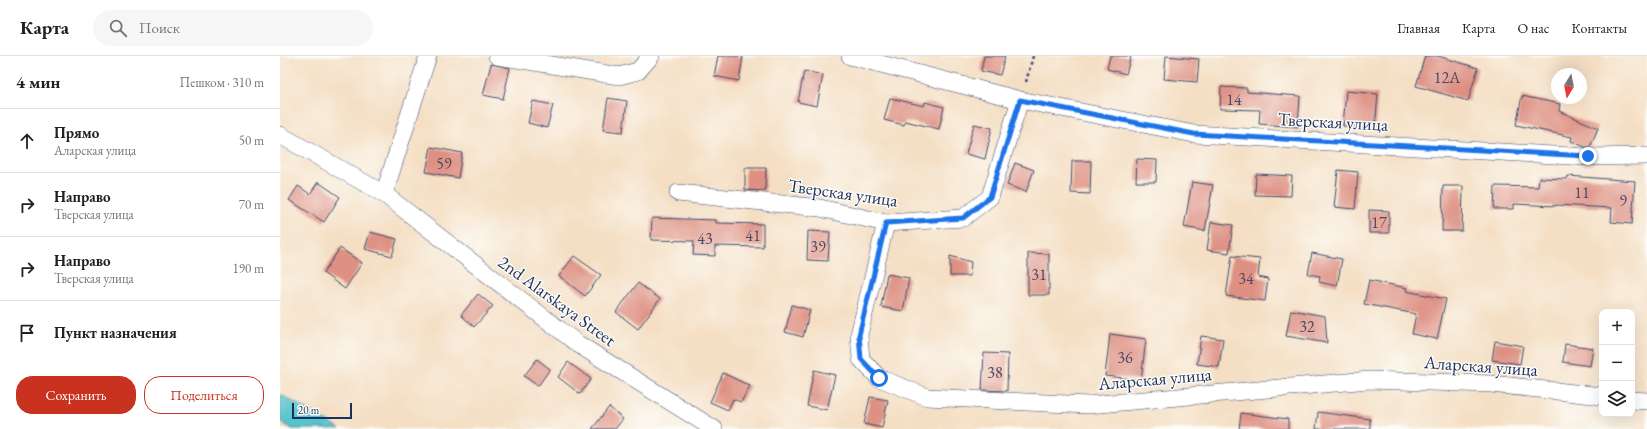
<!DOCTYPE html>
<html lang="ru">
<head>
<meta charset="utf-8">
<style>
  :root { --surface:#fff; --page:#f6f6f6; --text:#202124; --muted:#757577; --line:#e0e0e0; --accent:#c8321e }
  body { margin:0; font-family:"EB Garamond",serif; background:var(--page); color:var(--text) }
  .controls { position:absolute; right:12px; bottom:12px; display:grid; overflow:hidden; border-radius:8px; box-shadow:0 4px 16px #0002 }
  .controls button { width:36px; height:36px; display:grid; place-items:center; padding:0; border:0; border-bottom:1px solid var(--line); background:var(--surface); color:var(--text); font:20px sans-serif }
  .compass { position:absolute; left:1271px; top:12px; width:36px; height:36px; border-radius:50%; background:var(--surface); box-shadow:0 4px 16px #0002; rotate:190deg }
  .scale { position:absolute; left:12px; bottom:10px; width:60px; box-sizing:border-box; padding-left:4px; border:2px solid #1b2f5e; border-top:0; font-size:11px; line-height:14px; white-space:nowrap; color:#1b2f5e; -webkit-text-stroke:3px #fdfcf7; paint-order:stroke }
  .stop { position:absolute; width:12px; height:12px; margin:-9px; border:3px solid #1a73e8; border-radius:50%; background:#fff }
  .stop.end { background:#1a73e8; border-color:#fff; box-shadow:0 1px 4px #0008 }
  .list { margin:0; padding:0; list-style:none }
  h2 { display:flex; justify-content:space-between; align-items:center; height:52px; margin:0; padding:0 16px; font-size:17px }
  h2 small { font-size:13px; font-weight:400; color:var(--muted) }
  .list li { display:grid; grid-template-columns:26px 1fr auto; gap:12px; align-items:center; box-sizing:border-box; height:64px; padding:0 16px; border-top:1px solid var(--line) }
  .list b { display:block; font-size:15px; white-space:nowrap }
  .list p { margin:0; font-size:13px; white-space:nowrap; color:var(--muted) }
  .list em { font-size:13px; font-style:normal; color:var(--muted) }
  .actions { display:flex; gap:8px; padding:12px 16px }
  .actions a { flex:1; padding:9px 0; border:1px solid var(--accent); border-radius:16px; text-align:center; font-size:14px; color:var(--accent) }
  .actions .main { background:var(--accent); color:#fff }
  .icon { flex:none; width:22px; height:22px; fill:none; stroke:currentColor; stroke-width:2; stroke-linecap:round; stroke-linejoin:round }
  .map { position:relative; flex:none; width:1367px; height:373px; overflow:hidden }
  header { display:flex; align-items:center; gap:24px; box-sizing:border-box; height:56px; padding:0 20px; background:var(--surface); border-bottom:1px solid var(--line) }
  header strong { font-size:19px }
  nav { display:flex; gap:22px; margin-inline-start:auto; font-size:14px }
  .search { width:280px; height:36px; background:var(--page); display:flex; align-items:center; gap:10px; box-sizing:border-box; padding:0 14px; border-radius:22px; color:var(--muted); font-size:15px }
  main { display:flex }
  aside { flex:1; background:var(--surface) }
  .map>svg:first-child { display:block }
  .water { fill:#57c4cd; stroke:#397a96 }
  .building { fill:#de9183 }
  .lines { fill:none; stroke-linecap:round; stroke-linejoin:round }
  .street-casing { stroke:#3c496d; stroke-width:18 }
  .path { stroke:#3c496d; stroke-width:2.5; stroke-dasharray:3 3; stroke-linecap:butt }
  .street { stroke:#fff; stroke-width:17 }
  .route { stroke:#1a73e8; stroke-width:5 }
  .labels { text-anchor:middle; stroke-width:3; stroke-linejoin:round; paint-order:stroke }
  .number-label { font-size:16px; fill:#4c4867 }
  .street-label { font-size:18px; fill:#1b2f5e; stroke:#fdfcf7 }
</style>
</head>
<body>
<header>
<strong>Карта</strong>
<div class="search"><svg class="icon" aria-label="search" viewBox="0 0 24 24"><circle cx="10" cy="10" r="6"/><path d="M15 15l6 6"/></svg>Поиск</div>
<nav><a>Главная</a><a>Карта</a><a>О нас</a><a>Контакты</a></nav>
</header>
<main>
<aside>
<h2>4 мин<small>Пешком · 310 m</small></h2>
<ul class="list">
<li><svg class="icon" aria-label="ahead" viewBox="0 0 24 24"><path d="M12 20V5M6 11l6-6 6 6"/></svg><div><b>Прямо</b><p>Аларская улица</p></div><em>50 m</em></li>
<li><svg class="icon" aria-label="right" viewBox="0 0 24 24"><path d="M7 20v-9h11M14 6l5 5-5 5"/></svg><div><b>Направо</b><p>Тверская улица</p></div><em>70 m</em></li>
<li><svg class="icon" aria-label="right" viewBox="0 0 24 24"><path d="M7 20v-9h11M14 6l5 5-5 5"/></svg><div><b>Направо</b><p>Тверская улица</p></div><em>190 m</em></li>
<li><svg class="icon" aria-label="arrive" viewBox="0 0 24 24"><path d="M6 21V4h12l-3 4 3 4H6"/></svg><div><b>Пункт назначения</b></div></li>
</ul>
<div class="actions"><a class="main">Сохранить</a><a>Поделиться</a></div>
</aside>
<div class="map">
<svg width="1367" height="373" viewBox="0 0 1367 373">
  <rect width="100%" height="100%" fill="#fdfcf7"/>
  <filter id="ink" filterUnits="userSpaceOnUse"><feTurbulence type="fractalNoise" baseFrequency=".025" numOctaves="2"/><feDisplacementMap in="SourceGraphic" scale="8" xChannelSelector="R" yChannelSelector="G"/><feConvolveMatrix kernelMatrix="1 2 1 2 8 2 1 2 1" color-interpolation-filters="sRGB"/></filter>
  <filter id="wash" filterUnits="userSpaceOnUse"><feTurbulence type="fractalNoise" baseFrequency=".012" numOctaves="4" result="noise"/><feDisplacementMap in="SourceGraphic" scale="16" xChannelSelector="R" yChannelSelector="G"/><feGaussianBlur stdDeviation="0.9" result="paint"/><feColorMatrix in="noise" values="0 0 0 0 0 0 0 0 0 0 0 0 0 0 0 0 0 1.4 0 .05"/><feComposite in="paint" operator="in"/></filter>
  <g filter="url(#wash)">
    <rect width="100%" height="100%" fill="#f4dfc4"/>
    <path class="water" d="M 0,338 L 60,373 L 12,373 L 0,365 Z"/>
    <g id="blocks">
      <g class="building">
        <path d="M 438,0 L 463,0 L 459,25 L 434,20 Z"/>
        <path d="M 704,0 L 725,0 L 720,19 L 701,15 Z"/>
        <path d="M 830,0 L 851,0 L 846,18 L 827,13 Z"/>
        <path d="M 886,0 L 919,3 L 917,26 L 884,23 Z"/>
        <path d="M 1145,0 L 1158,0 L 1198,12 L 1188,45 L 1136,30 Z"/>
        <path d="M 211,8 L 230,12 L 223,43 L 203,39 Z"/>
        <path d="M 524,15 L 543,19 L 537,50 L 518,46 Z"/>
        <path d="M 941,31 L 967,32 L 967,36 L 1020,40 L 1018,71 L 979,68 L 980,54 L 940,53 Z"/>
        <path d="M 1066,35 L 1098,38 L 1095,73 L 1063,70 Z"/>
        <path d="M 1242,40 L 1280,48 L 1279,55 L 1318,72 L 1310,91 L 1305,91 L 1291,85 L 1292,81 L 1236,69 Z"/>
        <path d="M 328,42 L 347,45 L 343,76 L 323,74 Z"/>
        <path d="M 610,42 L 644,50 L 645,46 L 664,51 L 659,73 L 625,65 L 624,69 L 604,64 Z"/>
        <path d="M 253,45 L 273,49 L 267,72 L 248,67 Z"/>
        <path d="M 694,68 L 712,72 L 705,103 L 686,98 Z"/>
        <path d="M 151,91 L 182,97 L 178,122 L 146,116 Z"/>
        <path d="M 857,103 L 877,104 L 876,126 L 856,126 Z"/>
        <path d="M 792,105 L 811,105 L 810,138 L 791,137 Z"/>
        <path d="M 735,107 L 754,114 L 746,136 L 727,129 Z"/>
        <path d="M 465,112 L 486,112 L 485,135 L 465,134 Z"/>
        <path d="M 1058,114 L 1078,116 L 1075,153 L 1054,151 Z"/>
        <path d="M 976,118 L 1012,120 L 1011,140 L 975,139 Z"/>
        <path d="M 1288,120 L 1355,125 L 1352,168 L 1331,166 L 1332,152 L 1276,149 L 1276,150 L 1234,148 L 1234,153 L 1214,153 L 1215,130 L 1258,131 L 1259,122 L 1287,123 Z"/>
        <path d="M 38,126 L 60,141 L 44,166 L 9,144 L 18,130 L 30,138 Z"/>
        <path d="M 912,126 L 933,129 L 925,175 L 904,171 Z"/>
        <path d="M 1163,130 L 1183,130 L 1182,175 L 1162,175 Z"/>
        <path d="M 1089,154 L 1109,155 L 1109,177 L 1089,177 Z"/>
        <path d="M 372,162 L 436,164 L 436,167 L 483,168 L 483,191 L 435,190 L 435,200 L 413,199 L 414,185 L 371,184 Z"/>
        <path d="M 931,166 L 953,169 L 949,197 L 927,194 Z"/>
        <path d="M 528,175 L 550,176 L 548,205 L 527,204 Z"/>
        <path d="M 90,176 L 117,183 L 112,200 L 85,193 Z"/>
        <path d="M 60,192 L 82,207 L 65,233 L 43,217 Z"/>
        <path d="M 748,197 L 769,198 L 769,239 L 748,239 Z"/>
        <path d="M 1032,197 L 1062,203 L 1057,230 L 1039,226 L 1040,220 L 1028,218 Z"/>
        <path d="M 294,200 L 321,219 L 305,240 L 279,220 Z"/>
        <path d="M 670,200 L 691,206 L 690,220 L 670,220 Z"/>
        <path d="M 952,200 L 980,203 L 978,221 L 988,223 L 985,245 L 946,240 Z"/>
        <path d="M 607,218 L 629,222 L 623,255 L 601,251 Z"/>
        <path d="M 1089,224 L 1127,232 L 1126,235 L 1166,243 L 1157,283 L 1132,278 L 1136,258 L 1084,248 Z"/>
        <path d="M 358,227 L 380,243 L 358,273 L 336,256 Z"/>
        <path d="M 198,238 L 213,250 L 194,271 L 181,259 Z"/>
        <path d="M 512,249 L 530,254 L 523,281 L 505,276 Z"/>
        <path d="M 1011,254 L 1045,260 L 1047,287 L 1006,280 Z"/>
        <path d="M 830,278 L 866,283 L 861,324 L 825,320 Z"/>
        <path d="M 921,280 L 943,283 L 939,311 L 917,308 Z"/>
        <path d="M 1215,285 L 1243,290 L 1240,308 L 1212,304 Z"/>
        <path d="M 1285,288 L 1313,292 L 1310,310 L 1283,306 Z"/>
        <path d="M 704,297 L 728,298 L 727,335 L 702,334 Z"/>
        <path d="M 257,303 L 270,313 L 258,330 L 244,320 Z"/>
        <path d="M 288,306 L 311,323 L 300,338 L 278,321 Z"/>
        <path d="M 534,314 L 555,319 L 547,354 L 527,350 Z"/>
        <path d="M 443,317 L 470,330 L 461,346 L 453,343 L 448,354 L 430,346 Z"/>
        <path d="M 590,341 L 608,344 L 602,372 L 584,368 Z"/>
        <path d="M 329,351 L 343,363 L 335,373 L 312,373 Z"/>
        <path d="M 1038,356 L 1090,363 L 1090,373 L 1036,373 Z"/>
        <path d="M 961,357 L 1008,363 L 1008,373 L 959,373 Z"/>
      </g>
    </g>
  </g>
  <g filter="url(#ink)">
    <use href="#blocks" fill-opacity="0" stroke="#3c496d" stroke-width="1"/>
    <g class="lines">
      <g class="street-casing">
        <g id="street">
          <path d="M 217,0 L 339,20 L 358,15 L 371,0"/>
          <path d="M 570,0 L 740,44 L 914,78 L 1308,101 L 1367,100"/>
          <path d="M 0,79 L 104,138 L 298,288 L 434,373"/>
          <path d="M 398,137 L 540,152 L 606,167 L 683,162 L 710,141 L 740,44"/>
          <path d="M 104,138 L 148,0"/>
          <path d="M 606,167 L 579,279 L 581,303 L 599,322 L 647,341 L 808,349 L 1089,324 L 1211,328 L 1322,340"/>
          <path d="M 1352,344 L 1367,345"/>
        </g>
      </g>
      <path class="path" d="M 746,26 L 753,0"/>
      <use href="#street" class="street"/>
    </g>
  </g>
  <g class="lines" filter="url(#ink)">
    <path class="route" d="M 599,322 L 581,303 L 579,279 L 606,167 L 683,162 L 710,141 L 740,44 L 914,78 L 1308,100"/>
  </g>
  <g class="labels">
    <g class="number-label">
      <text x="1167" y="27">12А</text>
      <text x="954" y="49">14</text>
      <text x="164" y="113">59</text>
      <text x="1302" y="142">11</text>
      <text x="1343" y="150">9</text>
      <text x="1099" y="172">17</text>
      <text x="473" y="185">41</text>
      <text x="425" y="188">43</text>
      <text x="538" y="196">39</text>
      <text x="759" y="224">31</text>
      <text x="966" y="228">34</text>
      <text x="1027" y="276">32</text>
      <text x="845" y="307">36</text>
      <text x="715" y="322">38</text>
    </g>
    <g class="street-label">
      <text transform="translate(1053 66) rotate(3)" y="6">Тверская улица</text>
      <text transform="translate(563 137) rotate(8)" y="6">Тверская улица</text>
      <text transform="translate(277 245) rotate(36)" y="6">2nd Alarskaya Street</text>
      <text transform="translate(1201 310) rotate(4)" y="6">Аларская улица</text>
      <text transform="translate(875 323) rotate(-5)" y="6">Аларская улица</text>
    </g>
  </g>
</svg>
<div class="controls">
<button>+</button>
<button>−</button>
<button><svg class="icon" aria-label="layers" viewBox="0 0 24 24"><path d="M12 4l9 5-9 5-9-5zM3 14l9 5 9-5"/></svg></button>
</div>
<svg class="compass" viewBox="-18 -18 36 36"><path d="M0-13l5 13h-10z" fill="#e53935"/><path d="M0 13l5-13h-10z" fill="#757577"/></svg>
<div class="scale">20 m</div>
<div class="stop" style="left:599px;top:322px"></div>
<div class="stop end" style="left:1308px;top:100px"></div>
</div>
</main>
</body>
</html>
